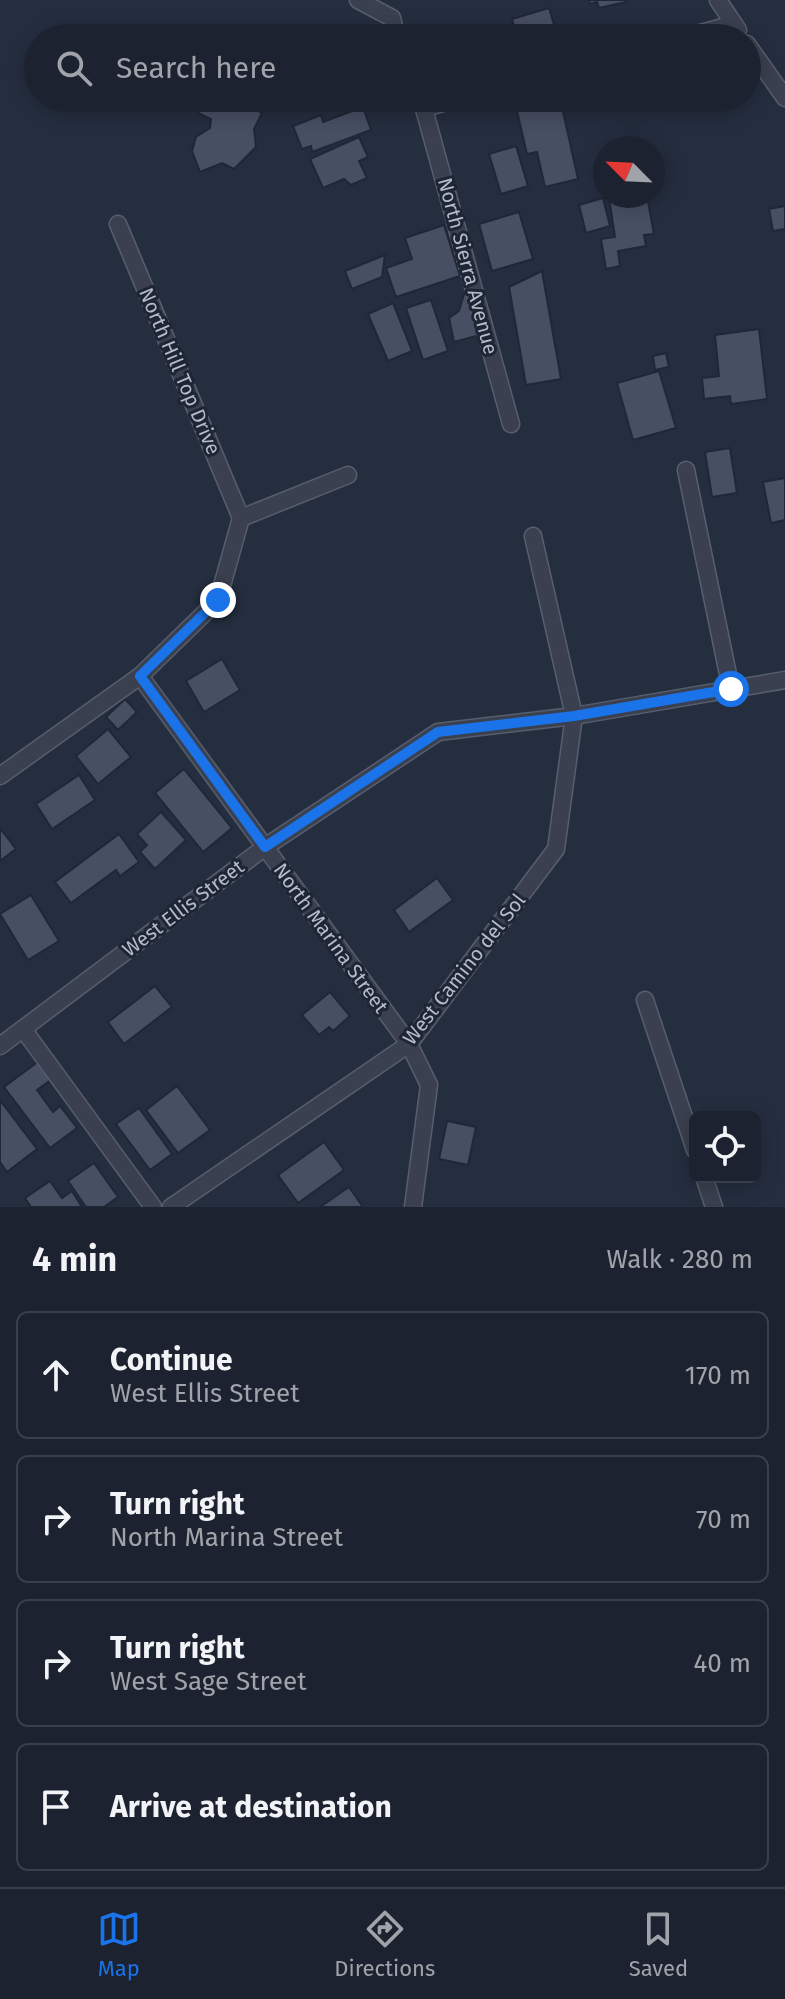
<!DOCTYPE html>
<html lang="en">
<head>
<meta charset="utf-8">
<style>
  :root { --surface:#1c222f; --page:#292f3b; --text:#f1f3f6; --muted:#a0a4aa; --line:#3a3f4b; --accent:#1a73e8 }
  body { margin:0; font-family:"Fira Sans",sans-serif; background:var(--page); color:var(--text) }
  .controls { position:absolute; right:24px; bottom:24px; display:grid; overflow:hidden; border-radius:12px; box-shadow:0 4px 20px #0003 }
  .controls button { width:72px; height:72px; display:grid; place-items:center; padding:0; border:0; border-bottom:2px solid var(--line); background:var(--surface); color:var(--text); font:40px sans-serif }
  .compass { position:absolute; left:593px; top:136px; width:72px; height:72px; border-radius:50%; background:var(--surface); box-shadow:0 4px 20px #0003; rotate:294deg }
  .stop { position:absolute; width:24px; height:24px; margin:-18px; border:6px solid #1a73e8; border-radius:50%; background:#fff }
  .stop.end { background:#1a73e8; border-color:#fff; box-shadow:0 2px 8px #0008 }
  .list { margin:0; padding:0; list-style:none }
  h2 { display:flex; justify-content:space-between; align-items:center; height:104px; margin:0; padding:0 32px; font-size:34px }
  h2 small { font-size:26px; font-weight:400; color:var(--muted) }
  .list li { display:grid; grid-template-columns:52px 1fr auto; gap:24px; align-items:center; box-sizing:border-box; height:128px; margin:0 16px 16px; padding:0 16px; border:2px solid var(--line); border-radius:12px }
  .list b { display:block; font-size:30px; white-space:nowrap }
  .list p { margin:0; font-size:26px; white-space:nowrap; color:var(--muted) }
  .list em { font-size:26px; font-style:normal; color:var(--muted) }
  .icon { flex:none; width:44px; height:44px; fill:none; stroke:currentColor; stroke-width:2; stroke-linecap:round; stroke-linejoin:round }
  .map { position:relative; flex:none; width:785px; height:1207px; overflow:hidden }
  .search { position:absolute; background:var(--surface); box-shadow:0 4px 20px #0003; left:24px; right:24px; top:24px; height:88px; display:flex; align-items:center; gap:20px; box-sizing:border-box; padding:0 28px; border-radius:44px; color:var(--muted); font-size:30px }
  .sheet { height:680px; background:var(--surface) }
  nav { display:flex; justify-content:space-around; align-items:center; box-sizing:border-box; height:112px; border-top:2px solid var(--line); background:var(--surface); font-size:22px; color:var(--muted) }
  nav a { display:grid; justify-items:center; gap:4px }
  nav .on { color:var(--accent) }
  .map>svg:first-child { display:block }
  .building { fill:#474f63; stroke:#202736; stroke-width:2 }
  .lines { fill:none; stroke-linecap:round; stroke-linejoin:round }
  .minor-casing { stroke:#575e6d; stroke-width:19 }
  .minor { stroke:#3a404f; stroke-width:16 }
  .route { stroke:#1a73e8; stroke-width:10 }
  .labels { text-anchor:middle; stroke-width:6; stroke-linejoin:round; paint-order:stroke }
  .street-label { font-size:20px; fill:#b6bbca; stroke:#1e2534 }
</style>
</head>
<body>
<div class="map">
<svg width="785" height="1207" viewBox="0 0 785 1207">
  <rect width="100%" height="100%" fill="#252e3f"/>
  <g class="building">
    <path d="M 589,0 L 625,0 L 626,2 L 599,8 L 597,2 L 590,4 Z"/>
    <path d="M 549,8 L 558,38 L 517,38 L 512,19 Z"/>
    <path d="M 206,98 L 233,98 L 262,113 L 254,129 L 256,147 L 234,169 L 222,163 L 200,172 L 192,151 L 196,137 L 210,128 L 211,119 L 198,113 Z"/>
    <path d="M 560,98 L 578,179 L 545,187 L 537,152 L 527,154 L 516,107 Z"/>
    <path d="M 363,107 L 371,130 L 312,152 L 311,146 L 302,149 L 293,126 L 321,115 L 323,122 Z"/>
    <path d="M 359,137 L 368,157 L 359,161 L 367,178 L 351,185 L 344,179 L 323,188 L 310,159 Z"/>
    <path d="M 516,146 L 528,186 L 501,194 L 489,154 Z"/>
    <path d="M 621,196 L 647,196 L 654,234 L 644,235 L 646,246 L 618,251 L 620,266 L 606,269 L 601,239 L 615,237 L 609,198 Z"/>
    <path d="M 603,198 L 610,226 L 586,233 L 579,205 Z"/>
    <path d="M 785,206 L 785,229 L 773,231 L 769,209 Z"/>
    <path d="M 519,212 L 533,259 L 492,271 L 479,224 Z"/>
    <path d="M 444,225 L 460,276 L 396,297 L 386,268 L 412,259 L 405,238 Z"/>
    <path d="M 385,255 L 382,277 L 352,289 L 345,271 Z"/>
    <path d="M 542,271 L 561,379 L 526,385 L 509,287 Z"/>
    <path d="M 469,292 L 480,335 L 454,342 L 449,318 L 459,311 L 464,294 Z"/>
    <path d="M 431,300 L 448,351 L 423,360 L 406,308 Z"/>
    <path d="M 393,303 L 412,351 L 388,361 L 368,314 Z"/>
    <path d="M 759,329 L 767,399 L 731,404 L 730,396 L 704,399 L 702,378 L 719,376 L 715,335 Z"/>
    <path d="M 666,353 L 669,367 L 655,370 L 653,356 Z"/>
    <path d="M 659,371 L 676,428 L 633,440 L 617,383 Z"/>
    <path d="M 730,448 L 737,493 L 712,497 L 705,452 Z"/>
    <path d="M 785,478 L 785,520 L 771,523 L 763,482 Z"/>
    <path d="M 222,659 L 240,690 L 204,712 L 186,681 Z"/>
    <path d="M 125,699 L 137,712 L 118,730 L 106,717 Z"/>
    <path d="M 108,729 L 131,757 L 98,784 L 76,756 Z"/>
    <path d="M 184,769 L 232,828 L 203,852 L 155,793 Z"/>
    <path d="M 79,775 L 95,800 L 52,829 L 36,804 Z"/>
    <path d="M 161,812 L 186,840 L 155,869 L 140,852 L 147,845 L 137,834 Z"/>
    <path d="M 0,828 L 16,849 L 0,861 Z"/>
    <path d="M 119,834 L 139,862 L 120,876 L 116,870 L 71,903 L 55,882 Z"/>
    <path d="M 437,878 L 453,900 L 409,932 L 394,910 Z"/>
    <path d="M 31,895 L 59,941 L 28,960 L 0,914 Z"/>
    <path d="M 155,986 L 172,1007 L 124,1044 L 108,1022 Z"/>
    <path d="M 330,992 L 350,1016 L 333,1031 L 329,1027 L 319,1035 L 302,1015 Z"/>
    <path d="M 39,1061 L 52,1079 L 37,1090 L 53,1112 L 60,1106 L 77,1128 L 50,1148 L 4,1087 Z"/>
    <path d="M 177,1086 L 210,1130 L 178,1153 L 146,1110 Z"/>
    <path d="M 0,1100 L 37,1149 L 7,1172 L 0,1162 Z"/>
    <path d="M 139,1108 L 172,1154 L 150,1170 L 116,1124 Z"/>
    <path d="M 447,1121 L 476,1127 L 468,1165 L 439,1159 Z"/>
    <path d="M 324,1142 L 344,1170 L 298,1203 L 278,1175 Z"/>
    <path d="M 94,1163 L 118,1197 L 104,1207 L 86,1207 L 68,1181 Z"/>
    <path d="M 50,1181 L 62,1198 L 72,1191 L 82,1207 L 31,1207 L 25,1198 Z"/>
    <path d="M 349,1187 L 363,1207 L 320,1207 Z"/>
  </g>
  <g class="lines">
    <g class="minor-casing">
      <g id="minor">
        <path d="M 358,0 L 392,18 L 397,38"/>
        <path d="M 718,0 L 738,30"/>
        <path d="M 682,38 L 734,24"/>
        <path d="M 747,44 L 785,98"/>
        <path d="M 421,98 L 511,424"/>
        <path d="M 425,108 L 460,98"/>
        <path d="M 118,224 L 241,518"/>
        <path d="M 686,470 L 731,689"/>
        <path d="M 140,676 L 409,1044 L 429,1085 L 413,1207"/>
        <path d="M 0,776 L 140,676 L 218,600 L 241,518 L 348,475"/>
        <path d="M 645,1000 L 695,1150"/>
        <path d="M 23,1029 L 153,1207"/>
        <path d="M 0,1046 L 265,847 L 438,732 L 574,716 L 785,680"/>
        <path d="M 704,1177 L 714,1207"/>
        <path d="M 171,1207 L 409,1044 L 556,849 L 574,716 L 533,536"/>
      </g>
    </g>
    <use href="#minor" class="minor"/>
  </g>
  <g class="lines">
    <path class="route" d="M 218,600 L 140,676 L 265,847 L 438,732 L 574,716 L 731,689"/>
  </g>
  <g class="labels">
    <g class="street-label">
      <text transform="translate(468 266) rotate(75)" y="7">North Sierra Avenue</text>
      <text transform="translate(180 371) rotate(67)" y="7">North Hill Top Drive</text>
      <text transform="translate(183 908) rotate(-37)" y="7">West Ellis Street</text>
      <text transform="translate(331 938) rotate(54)" y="7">North Marina Street</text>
      <text transform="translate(464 969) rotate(-52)" y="7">West Camino del Sol</text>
    </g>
  </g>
</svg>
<div class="controls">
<button><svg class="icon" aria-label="locate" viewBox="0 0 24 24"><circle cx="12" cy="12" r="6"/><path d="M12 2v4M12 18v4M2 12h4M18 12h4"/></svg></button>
</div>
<svg class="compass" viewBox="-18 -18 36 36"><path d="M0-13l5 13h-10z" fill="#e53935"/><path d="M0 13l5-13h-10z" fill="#a0a4aa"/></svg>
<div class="stop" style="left:731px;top:689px"></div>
<div class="stop end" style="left:218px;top:600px"></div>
<div class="search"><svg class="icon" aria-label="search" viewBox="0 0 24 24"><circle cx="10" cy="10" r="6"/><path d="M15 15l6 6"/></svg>Search here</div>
</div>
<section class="sheet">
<h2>4 min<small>Walk · 280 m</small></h2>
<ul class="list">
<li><svg class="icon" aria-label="ahead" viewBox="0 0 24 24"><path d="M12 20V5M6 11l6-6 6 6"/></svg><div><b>Continue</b><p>West Ellis Street</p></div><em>170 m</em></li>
<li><svg class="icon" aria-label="right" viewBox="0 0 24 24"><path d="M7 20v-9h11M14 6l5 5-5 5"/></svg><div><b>Turn right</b><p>North Marina Street</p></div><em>70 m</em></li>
<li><svg class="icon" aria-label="right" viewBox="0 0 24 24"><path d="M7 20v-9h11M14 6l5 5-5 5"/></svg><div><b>Turn right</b><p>West Sage Street</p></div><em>40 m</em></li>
<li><svg class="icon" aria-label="arrive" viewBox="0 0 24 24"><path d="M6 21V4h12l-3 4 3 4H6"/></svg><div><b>Arrive at destination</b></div></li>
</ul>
</section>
<nav>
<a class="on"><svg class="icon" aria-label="map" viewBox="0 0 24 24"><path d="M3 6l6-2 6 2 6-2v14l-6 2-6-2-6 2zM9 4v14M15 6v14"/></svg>Map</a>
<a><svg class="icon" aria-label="directions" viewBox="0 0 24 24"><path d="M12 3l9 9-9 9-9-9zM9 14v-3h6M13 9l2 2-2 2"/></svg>Directions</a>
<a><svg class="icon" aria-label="saved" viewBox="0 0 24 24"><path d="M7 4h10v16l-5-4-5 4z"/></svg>Saved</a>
</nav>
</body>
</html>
